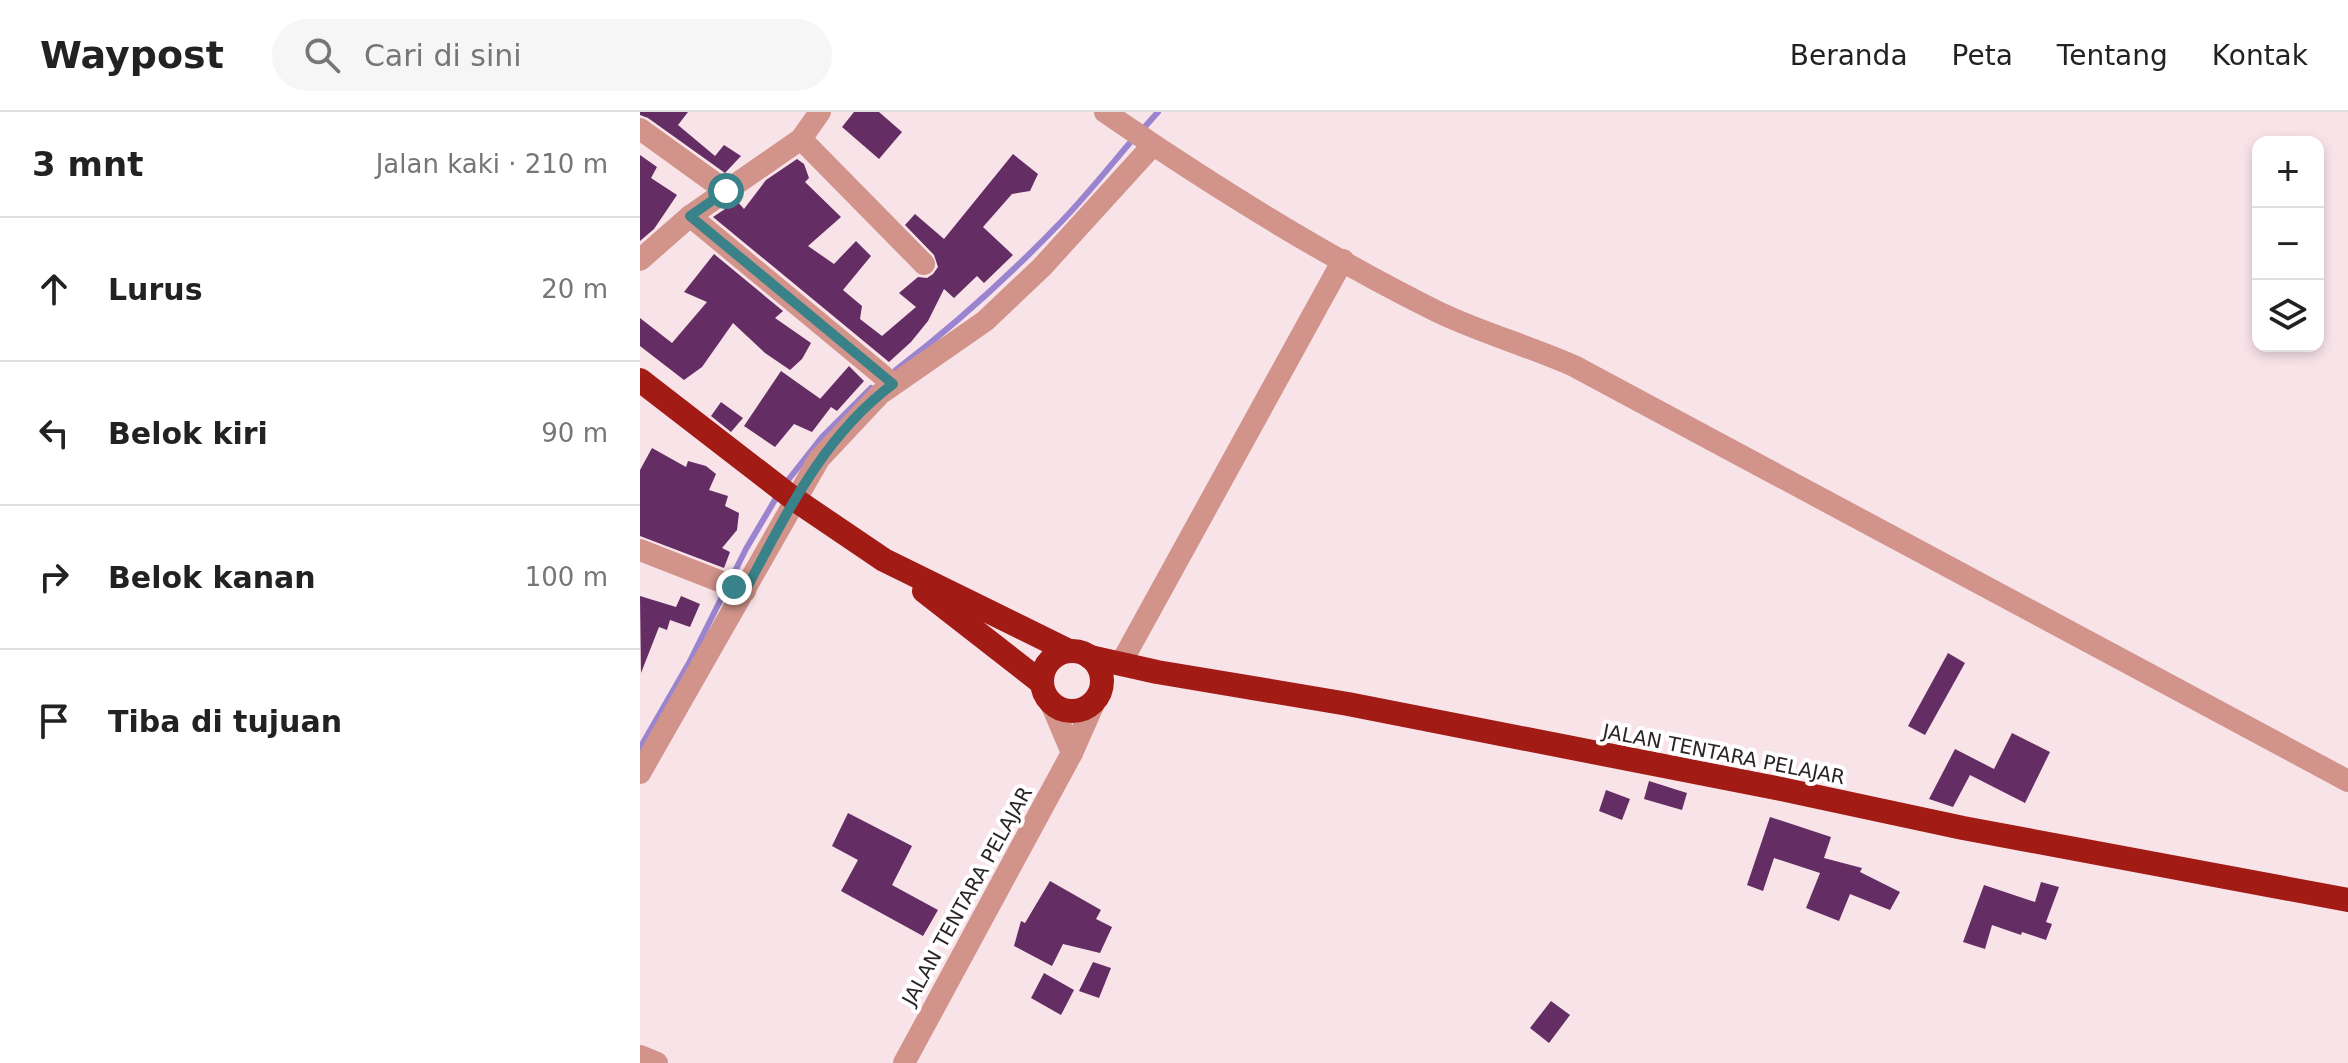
<!DOCTYPE html>
<html lang="id">
<head>
<meta charset="utf-8">
<style>
  :root { --surface:#fff; --page:#f6f6f6; --text:#222; --muted:#767676; --line:#e0e0e0 }
  body { margin:0; font-family:"DejaVu Sans",sans-serif; background:var(--page); color:var(--text) }
  .controls { position:absolute; right:24px; top:24px; display:grid; overflow:hidden; border-radius:16px; box-shadow:0 4px 12px #0003 }
  .controls button { width:72px; height:72px; display:grid; place-items:center; padding:0; border:0; border-bottom:2px solid var(--line); background:var(--surface); color:var(--text); font:40px sans-serif }
  .stop { position:absolute; width:24px; height:24px; margin:-18px; border:6px solid #3a8289; border-radius:50%; background:#fff }
  .stop.end { background:#3a8289; border-color:#fff; box-shadow:0 2px 8px #0008 }
  .list { margin:0; padding:0; list-style:none }
  h2 { display:flex; justify-content:space-between; align-items:center; height:104px; margin:0; padding:0 32px; font-size:34px }
  h2 small { font-size:26px; font-weight:400; color:var(--muted) }
  .list li { display:grid; grid-template-columns:52px 1fr auto; gap:24px; align-items:center; box-sizing:border-box; height:144px; padding:0 32px; border-top:2px solid var(--line) }
  .list b { display:block; font-size:30px; white-space:nowrap }
  .list em { font-size:26px; font-style:normal; color:var(--muted) }
  .icon { flex:none; width:44px; height:44px; fill:none; stroke:currentColor; stroke-width:2; stroke-linecap:round; stroke-linejoin:round }
  .map { position:relative; flex:none; width:1708px; height:951px; overflow:hidden }
  header { display:flex; align-items:center; gap:48px; box-sizing:border-box; height:112px; padding:0 40px; background:var(--surface); border-bottom:2px solid var(--line) }
  header strong { font-size:38px }
  nav { display:flex; gap:44px; margin-inline-start:auto; font-size:28px }
  .search { width:560px; height:72px; background:var(--page); display:flex; align-items:center; gap:20px; box-sizing:border-box; padding:0 28px; border-radius:44px; color:var(--muted); font-size:30px }
  main { display:flex }
  aside { flex:1; background:var(--surface) }
  .map>svg:first-child { display:block }
  .lines { fill:none; stroke-linecap:round; stroke-linejoin:round }
  .stream { stroke:#9a84cf; stroke-width:6 }
  .building { fill:#642d64 }
  .street { stroke:#d1938a; stroke-width:22 }
  .highway { stroke:#a21b15; stroke-width:24 }
  .route { stroke:#3a8289; stroke-width:10 }
  .labels { text-anchor:middle; stroke-width:8; stroke-linejoin:round; paint-order:stroke }
  .street-label { font-size:20px; fill:#2c2527; stroke:#fff }
</style>
</head>
<body>
<header>
<strong>Waypost</strong>
<div class="search"><svg class="icon" aria-label="search" viewBox="0 0 24 24"><circle cx="10" cy="10" r="6"/><path d="M15 15l6 6"/></svg>Cari di sini</div>
<nav><a>Beranda</a><a>Peta</a><a>Tentang</a><a>Kontak</a></nav>
</header>
<main>
<aside>
<h2>3 mnt<small>Jalan kaki · 210 m</small></h2>
<ul class="list">
<li><svg class="icon" aria-label="ahead" viewBox="0 0 24 24"><path d="M12 20V5M6 11l6-6 6 6"/></svg><div><b>Lurus</b></div><em>20 m</em></li>
<li><svg class="icon" aria-label="left" viewBox="0 0 24 24"><path d="M17 20v-9H6M10 6l-5 5 5 5"/></svg><div><b>Belok kiri</b></div><em>90 m</em></li>
<li><svg class="icon" aria-label="right" viewBox="0 0 24 24"><path d="M7 20v-9h11M14 6l5 5-5 5"/></svg><div><b>Belok kanan</b></div><em>100 m</em></li>
<li><svg class="icon" aria-label="arrive" viewBox="0 0 24 24"><path d="M6 21V4h12l-3 4 3 4H6"/></svg><div><b>Tiba di tujuan</b></div></li>
</ul>
</aside>
<div class="map">
<svg width="1708" height="951" viewBox="0 0 1708 951">
  <rect width="100%" height="100%" fill="#f8e3e9"/>
  <g class="lines">
    <g class="stream">
      <path d="M 502,18 L 518,0"/>
      <path d="M 256,258 C 315,213 370,163 421,110 C 447,83 470,54 494,26"/>
      <path d="M 145,372 L 182,325 L 231,276"/>
      <path d="M 0,636 L 49,551 L 106,437 L 139,381"/>
    </g>
  </g>
  <g class="building">
    <path d="M 0,0 L 48,0 L 38,13 L 75,44 L 84,33 L 101,44 L 85,61 L 8,6 L 0,3 Z"/>
    <path d="M 214,0 L 239,0 L 262,20 L 239,47 L 202,15 Z"/>
    <path d="M 373,42 L 398,62 L 390,79 L 372,82 L 343,115 L 373,143 L 344,171 L 337,164 L 314,186 L 304,177 L 288,209 L 271,230 L 249,250 L 73,105 L 97,89 L 104,97 L 126,68 L 157,47 L 164,52 L 169,66 L 165,70 L 201,105 L 168,134 L 194,152 L 216,129 L 231,144 L 203,178 L 222,194 L 220,207 L 242,224 L 276,195 L 259,181 L 278,165 L 287,166 L 293,162 L 298,155 L 294,143 L 265,113 L 275,102 L 304,127 Z"/>
    <path d="M 0,43 L 17,55 L 11,66 L 37,83 L 14,117 L 0,129 Z"/>
    <path d="M 74,142 L 143,199 L 135,206 L 171,231 L 162,247 L 150,258 L 125,241 L 93,211 L 62,255 L 44,268 L 0,234 L 0,206 L 32,231 L 67,190 L 44,180 Z"/>
    <path d="M 209,254 L 224,269 L 197,299 L 191,295 L 172,320 L 154,312 L 135,335 L 104,314 L 141,259 L 189,293 L 180,287 Z"/>
    <path d="M 81,290 L 103,306 L 91,320 L 71,304 Z"/>
    <path d="M 12,336 L 46,355 L 48,349 L 66,354 L 76,362 L 69,378 L 88,384 L 85,394 L 99,401 L 97,418 L 82,436 L 90,440 L 84,456 L 0,424 L 0,358 Z"/>
    <path d="M 0,484 L 36,495 L 41,484 L 60,492 L 50,515 L 30,508 L 27,518 L 19,515 L 1,561 Z"/>
    <path d="M 1308,541 L 1325,551 L 1285,623 L 1268,614 Z"/>
    <path d="M 1372,621 L 1410,640 L 1385,691 L 1330,663 L 1313,695 L 1289,687 L 1315,637 L 1354,657 Z"/>
    <path d="M 1009,669 L 1047,681 L 1042,698 L 1004,687 Z"/>
    <path d="M 966,678 L 990,687 L 982,708 L 959,699 Z"/>
    <path d="M 208,701 L 272,734 L 252,773 L 298,798 L 283,824 L 201,779 L 218,748 L 192,734 Z"/>
    <path d="M 1130,705 L 1191,725 L 1184,746 L 1222,756 L 1220,760 L 1260,780 L 1250,798 L 1210,782 L 1199,809 L 1166,796 L 1180,761 L 1134,746 L 1123,779 L 1107,773 Z"/>
    <path d="M 410,769 L 461,798 L 456,807 L 472,815 L 460,841 L 423,832 L 412,854 L 374,834 L 381,809 L 385,811 Z"/>
    <path d="M 1401,770 L 1419,775 L 1406,810 L 1412,812 L 1406,828 L 1382,820 L 1381,823 L 1352,813 L 1345,837 L 1323,830 L 1344,773 L 1395,790 Z"/>
    <path d="M 453,850 L 471,856 L 459,886 L 439,879 Z"/>
    <path d="M 404,861 L 434,878 L 421,903 L 391,886 Z"/>
    <path d="M 911,889 L 930,903 L 909,931 L 890,916 Z"/>
  </g>
  <g class="lines">
    <g class="street">
      <path d="M 465,0 C 571,73 683,143 798,200 C 842,221 889,234 934,254 L 1708,669"/>
      <path d="M 0,17 L 86,79"/>
      <path d="M 161,27 L 284,152"/>
      <path d="M 50,104 L 253,272"/>
      <path d="M 0,148 L 50,104 L 161,27 L 180,0"/>
      <path d="M 0,438 L 105,479"/>
      <path d="M 481,551 L 703,148"/>
      <path d="M 410,589 L 432,641"/>
      <path d="M 0,661 L 179,347 L 240,282 L 345,209 L 402,155 L 513,33"/>
      <path d="M 0,944 L 17,951"/>
      <path d="M 264,951 L 432,641 L 455,589"/>
    </g>
    <g class="highway">
      <path d="M 0,268 L 154,387 L 244,448 L 429,539"/>
      <path d="M 284,479 L 402,571"/>
      <circle cx="432" cy="569" r="30"/>
      <path d="M 450,545 L 517,560 L 708,592 L 1141,677 L 1323,716 L 1708,788"/>
    </g>
  </g>
  <g class="lines">
    <path class="route" d="M 86,79 L 50,104 L 253,272 C 182,325 146,403 105,479 L 94,475"/>
  </g>
  <g class="labels">
    <g class="street-label">
      <text transform="translate(1084 642) rotate(11)" y="7">JALAN TENTARA PELAJAR</text>
      <text transform="translate(327 784) rotate(-61)" y="7">JALAN TENTARA PELAJAR</text>
    </g>
  </g>
</svg>
<div class="controls">
<button>+</button>
<button>−</button>
<button><svg class="icon" aria-label="layers" viewBox="0 0 24 24"><path d="M12 4l9 5-9 5-9-5zM3 14l9 5 9-5"/></svg></button>
</div>
<div class="stop" style="left:86px;top:79px"></div>
<div class="stop end" style="left:94px;top:475px"></div>
</div>
</main>
</body>
</html>
